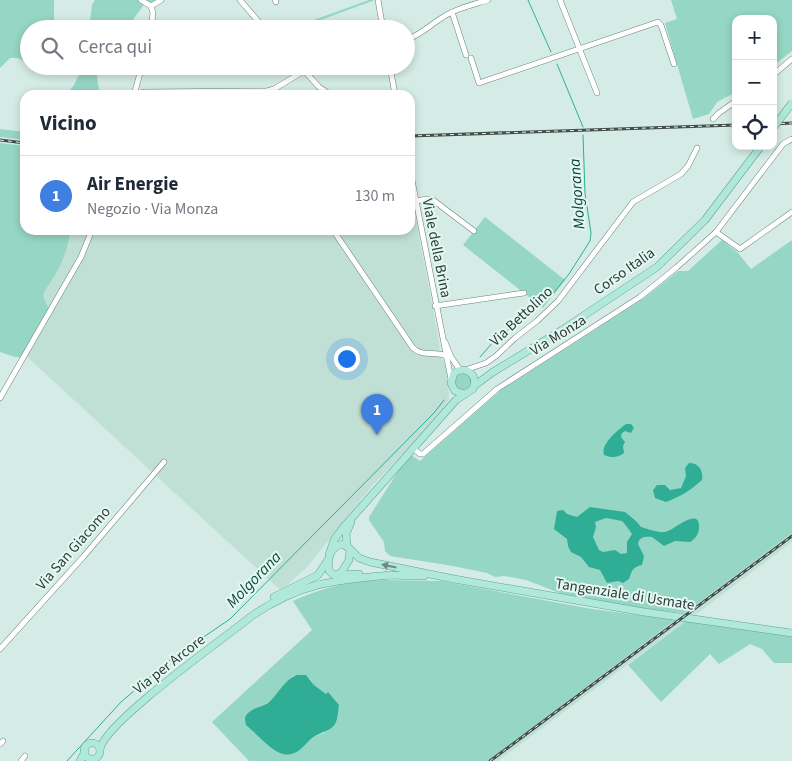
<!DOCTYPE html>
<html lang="it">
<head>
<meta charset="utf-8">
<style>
  :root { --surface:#fff; --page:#f2f2f3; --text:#1f2937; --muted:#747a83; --line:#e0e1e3; --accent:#a9141c }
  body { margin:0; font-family:"Source Sans 3",sans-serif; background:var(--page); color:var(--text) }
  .controls { position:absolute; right:15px; top:15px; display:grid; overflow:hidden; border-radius:10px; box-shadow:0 2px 8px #0003 }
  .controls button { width:45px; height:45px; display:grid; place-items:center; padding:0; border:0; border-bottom:1px solid var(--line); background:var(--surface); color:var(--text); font:25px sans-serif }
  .you { position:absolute; left:346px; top:358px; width:18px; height:18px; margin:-12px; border:4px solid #fff; border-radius:50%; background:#1a73e8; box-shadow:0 0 0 8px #1a73e833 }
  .badge { display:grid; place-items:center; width:32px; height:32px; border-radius:50%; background:var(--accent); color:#fff; font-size:16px; font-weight:700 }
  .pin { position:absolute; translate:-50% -41px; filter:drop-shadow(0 1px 2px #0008) }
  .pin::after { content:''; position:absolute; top:26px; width:18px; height:15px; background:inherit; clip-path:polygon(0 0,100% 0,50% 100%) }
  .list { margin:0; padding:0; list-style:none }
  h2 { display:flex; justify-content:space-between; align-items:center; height:65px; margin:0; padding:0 20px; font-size:21px }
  h2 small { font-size:16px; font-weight:400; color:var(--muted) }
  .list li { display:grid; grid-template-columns:32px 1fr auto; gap:15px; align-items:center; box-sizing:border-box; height:80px; padding:0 20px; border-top:1px solid var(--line) }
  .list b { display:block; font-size:19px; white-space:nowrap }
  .list p { margin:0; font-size:16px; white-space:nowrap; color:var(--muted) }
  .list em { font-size:16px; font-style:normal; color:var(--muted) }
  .icon { flex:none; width:28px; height:28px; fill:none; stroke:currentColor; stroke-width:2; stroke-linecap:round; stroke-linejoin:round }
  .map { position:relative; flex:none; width:792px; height:761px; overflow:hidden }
  .search { position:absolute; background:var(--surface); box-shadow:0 2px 8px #0003; left:20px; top:20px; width:395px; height:55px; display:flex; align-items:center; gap:12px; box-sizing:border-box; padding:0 18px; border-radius:28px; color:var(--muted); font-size:19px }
  .panel { position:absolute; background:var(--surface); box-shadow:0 2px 8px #0003; left:20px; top:90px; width:395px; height:145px; border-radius:15px }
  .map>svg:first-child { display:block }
  .built { fill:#c0e0d6 }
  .green { fill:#96d6c5; fill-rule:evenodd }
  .water { fill:#30ae95; fill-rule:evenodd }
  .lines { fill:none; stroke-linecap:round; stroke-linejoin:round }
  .stream { stroke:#30ae95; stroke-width:1 }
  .minor-casing { stroke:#6c817b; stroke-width:6 }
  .major-casing { stroke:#61a292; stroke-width:8 }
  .minor { stroke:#fff; stroke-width:5 }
  .major { stroke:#b0e8da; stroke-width:7 }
  .rail-casing { stroke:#434d4a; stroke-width:3 }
  .rail { stroke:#e2f9f2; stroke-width:1; stroke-dasharray:4; stroke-linecap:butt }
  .major-bridge-casing { stroke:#61a292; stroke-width:8; stroke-linecap:butt }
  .major-bridge { stroke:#b0e8da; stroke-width:7 }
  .oneway { fill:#6b8981 }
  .labels { text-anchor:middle; stroke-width:4; stroke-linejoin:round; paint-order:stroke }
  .street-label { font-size:15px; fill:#323b38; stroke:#e2f9f2 }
  .water-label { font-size:16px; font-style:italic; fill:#12463b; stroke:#e2f9f2 }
</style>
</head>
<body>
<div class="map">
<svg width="792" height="761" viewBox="0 0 792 761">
  <rect width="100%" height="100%" fill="#d4ece5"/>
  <g class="built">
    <path d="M 410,189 L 439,341 L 440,356 L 445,363 L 448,372 L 449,400 L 437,418 L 373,485 L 307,567 L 286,586 L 279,589 L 24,354 L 47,304 L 43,296 L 46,288 L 63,259 L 70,239 L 71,230 L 410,230 Z"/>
    <path d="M 792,533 L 792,542 L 695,615 L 685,613 Z"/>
    <path d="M 675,620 L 686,621 L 498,761 L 488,761 Z"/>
  </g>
  <g class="green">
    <path d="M 0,0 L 54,0 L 54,24 L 52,29 L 29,29 L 29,63 L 17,58 L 10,58 L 0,68 Z"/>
    <path d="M 95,0 L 159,0 L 156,2 L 146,2 L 126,29 L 89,29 L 92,5 Z"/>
    <path d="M 369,0 L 375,0 L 296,29 L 289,29 Z"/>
    <path d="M 671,0 L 792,0 L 792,51 L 773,66 L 773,19 L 736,19 L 736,92 L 717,102 L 709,114 L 693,119 L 665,23 L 677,19 Z"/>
    <path d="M 83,66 L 99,66 L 97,77 L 100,95 L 66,95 L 74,85 Z"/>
    <path d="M 0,129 L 25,132 L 25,140 L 0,137 Z"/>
    <path d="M 0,143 L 25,146 L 25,230 L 71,230 C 69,243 65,256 59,268 C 54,278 47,285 43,296 L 49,309 L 21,357 L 15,357 L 0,352 Z"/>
    <path d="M 485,217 L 565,280 L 543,308 L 463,245 Z"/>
    <path d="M 722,240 L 738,253 L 751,269 L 792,240 L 792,533 L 685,613 L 646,609 L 562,594 L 526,580 L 505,576 L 495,577 L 487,573 L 453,566 L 390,556 L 385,551 L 384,542 L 369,520 L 369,517 L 400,468 L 411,455 L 420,461 L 501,390 L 643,299 L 678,271 L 688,271 Z"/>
    <circle cx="463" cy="382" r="9"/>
    <path d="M 383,580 L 441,581 L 592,609 L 675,620 L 488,761 L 249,761 L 212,722 L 312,630 L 293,601 C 327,586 346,582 383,580 ZM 293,676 L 310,679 L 314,685 L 327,695 L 324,733 C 310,735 303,752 288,754 L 246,725 L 245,722 L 248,713 L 263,706 L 270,701 Z"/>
    <path d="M 686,621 L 792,636 L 792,663 L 774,663 L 762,649 L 750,644 L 719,664 L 710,654 L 661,702 L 628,665 Z"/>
  </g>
  <g class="water">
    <path d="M 626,424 L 631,424 L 634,428 L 631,433 L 625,431 L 622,433 L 621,437 L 625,442 L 623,446 L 624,453 C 618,458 611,458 604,455 C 600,444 618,430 626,424 Z"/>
    <path d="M 689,463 C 698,462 704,471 702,480 C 691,490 680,497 666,502 L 655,498 L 653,490 L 657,485 L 665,485 L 670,490 L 681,488 L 686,476 L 685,468 Z"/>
    <path d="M 590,507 L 625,512 L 636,521 L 641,527 C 648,529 658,533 665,532 C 673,531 701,504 699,529 C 698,535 695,539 690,542 L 675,541 L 664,546 L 652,537 C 645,536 639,537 638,544 L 644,556 L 642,565 C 632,567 632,571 629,579 L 623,583 L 618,581 L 607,583 L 600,570 L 589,567 L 581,557 L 571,552 L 568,546 L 567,539 L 554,529 L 557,511 L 563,510 L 567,514 L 577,517 ZM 606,518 L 622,521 C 624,523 631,532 632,534 L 627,542 L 627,553 L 621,554 L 615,550 L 603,552 L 599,550 L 593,537 L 596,527 L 595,522 Z"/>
    <path d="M 297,675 L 306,675 L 314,685 L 326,694 L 328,692 L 339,705 C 338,711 338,719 335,724 C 331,730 325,731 319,734 C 306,739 300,758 283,754 C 271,751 256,733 246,725 C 245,721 244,718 247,714 C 252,708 262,707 268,703 C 278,694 285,679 297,675 Z"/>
  </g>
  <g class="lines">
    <g class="stream">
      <path d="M 528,0 L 551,52"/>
      <path d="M 557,64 L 583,127"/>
      <path d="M 480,357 L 494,341 L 552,295 L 569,274 L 590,241 L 591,233 L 585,193 L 583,135"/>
      <path d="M 67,761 L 121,702 L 170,660 L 230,619 L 434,413 L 444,400"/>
    </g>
    <g class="minor-casing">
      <g id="minor">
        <path d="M 141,0 L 151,6"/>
        <path d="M 240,0 L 265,29"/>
        <path d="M 275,0 L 276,2"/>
        <path d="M 378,0 L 383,29"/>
        <path d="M 560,0 L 597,93"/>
        <path d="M 151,6 L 161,0"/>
        <path d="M 452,12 L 466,55"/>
        <path d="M 151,29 L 153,13 L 151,6"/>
        <path d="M 406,40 C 420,35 428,27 440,19 C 454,9 472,5 488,0"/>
        <path d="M 471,58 L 479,83 L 658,22 L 661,25 L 674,64"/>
        <path d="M 300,66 L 319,87 L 331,95"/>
        <path d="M 390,66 L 395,95"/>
        <path d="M 773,75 L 792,59"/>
        <path d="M 134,95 L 145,92 L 267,91 L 274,89 L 304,71"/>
        <path d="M 134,95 L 142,66"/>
        <path d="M 713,119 L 719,113 L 736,101"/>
        <path d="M 410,170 L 451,379"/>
        <path d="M 416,201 L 427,199 L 433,200 L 474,231"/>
        <path d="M 333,230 L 413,348 C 422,357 435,351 446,356"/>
        <path d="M 716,232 L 740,249 L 792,212"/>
        <path d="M 435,306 L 524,293"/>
        <path d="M 445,342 L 451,357 L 460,370"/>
        <path d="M 465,370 L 486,363 L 496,356 L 515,338 L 537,321 L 558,301 L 633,202 L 681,174 L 688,166 L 697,148"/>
        <path d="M 0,398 L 81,257 L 92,230"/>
        <path d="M 413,448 L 420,454 L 423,454 L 497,389 L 640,297 L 677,267 L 716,232 L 783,144 L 792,139"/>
        <path d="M 0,649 L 84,556 L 164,462"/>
        <path d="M 0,744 L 3,741"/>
        <path d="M 21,761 L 25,756"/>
      </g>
    </g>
    <g class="major-casing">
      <g id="major">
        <path d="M 474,386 L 493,372 L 562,330 L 657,267 L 705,220 L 761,146"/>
        <path d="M 343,544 L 350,549 L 349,560 L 341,573 L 334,575 L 329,571 C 327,559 330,546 343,544 Z"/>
        <path d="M 347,546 L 346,534 L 351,522"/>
        <path d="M 350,549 L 359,558 L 370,562 L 454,579 L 644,612 L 792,633"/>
        <path d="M 329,555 L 334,540 L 342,529 L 456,400 L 473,389 C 479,375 466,365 454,373 L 451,383 L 455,391 L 464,394"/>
        <path d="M 339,575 L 359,574"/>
        <path d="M 387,575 L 424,576"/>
        <path d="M 274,597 L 318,575 L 328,560"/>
        <circle cx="92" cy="751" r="8"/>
        <path d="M 100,749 C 105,722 226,637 253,615 C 302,582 335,580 391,575"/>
        <path d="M 80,761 L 85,752"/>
      </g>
    </g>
    <use href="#minor" class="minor"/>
    <use href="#major" class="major"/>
    <g class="rail-casing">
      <g id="rail">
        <path d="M 773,124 L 792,123"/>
        <path d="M 410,136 L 736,125"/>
        <path d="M 0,140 L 25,143"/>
        <path d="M 490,761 L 792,536"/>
      </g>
    </g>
    <use href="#rail" class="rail"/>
    <g class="major-bridge-casing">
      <path id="major-bridge" d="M 773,128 L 792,103"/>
    </g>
    <use href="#major-bridge" class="major-bridge"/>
  </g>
  <defs><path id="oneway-solid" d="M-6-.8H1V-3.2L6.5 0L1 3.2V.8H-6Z" transform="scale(1.25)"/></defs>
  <use class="oneway" href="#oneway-solid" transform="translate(389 566) rotate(-168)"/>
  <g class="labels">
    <g class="street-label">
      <text transform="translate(437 248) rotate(79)" y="5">Viale della Brina</text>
      <text transform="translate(624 271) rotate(-35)" y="5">Corso Italia</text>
      <text transform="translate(521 316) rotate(-43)" y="5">Via Bettolino</text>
      <text transform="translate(558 335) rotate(-32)" y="5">Via Monza</text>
      <text transform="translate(73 548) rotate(-49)" y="5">Via San Giacomo</text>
      <text transform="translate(625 594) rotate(9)" y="5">Tangenziale di Usmate</text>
      <text transform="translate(169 664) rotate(-38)" y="5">Via per Arcore</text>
    </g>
    <g class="water-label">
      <text transform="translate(576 194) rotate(-94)" y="6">Molgorana</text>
      <text transform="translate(253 579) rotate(-46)" y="6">Molgorana</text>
    </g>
  </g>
</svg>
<div class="controls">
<button>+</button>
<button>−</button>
<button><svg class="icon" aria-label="locate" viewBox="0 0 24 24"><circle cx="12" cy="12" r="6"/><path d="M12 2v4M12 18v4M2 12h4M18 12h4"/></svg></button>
</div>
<div class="you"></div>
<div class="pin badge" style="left:377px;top:435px;background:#3f7fe0">1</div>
<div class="search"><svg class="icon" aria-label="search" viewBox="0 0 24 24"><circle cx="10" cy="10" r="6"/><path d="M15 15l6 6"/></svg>Cerca qui</div>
<section class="panel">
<h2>Vicino<small></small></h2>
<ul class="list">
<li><span class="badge" style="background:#3f7fe0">1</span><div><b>Air Energie</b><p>Negozio · Via Monza</p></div><em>130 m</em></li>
</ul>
</section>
</div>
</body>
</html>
